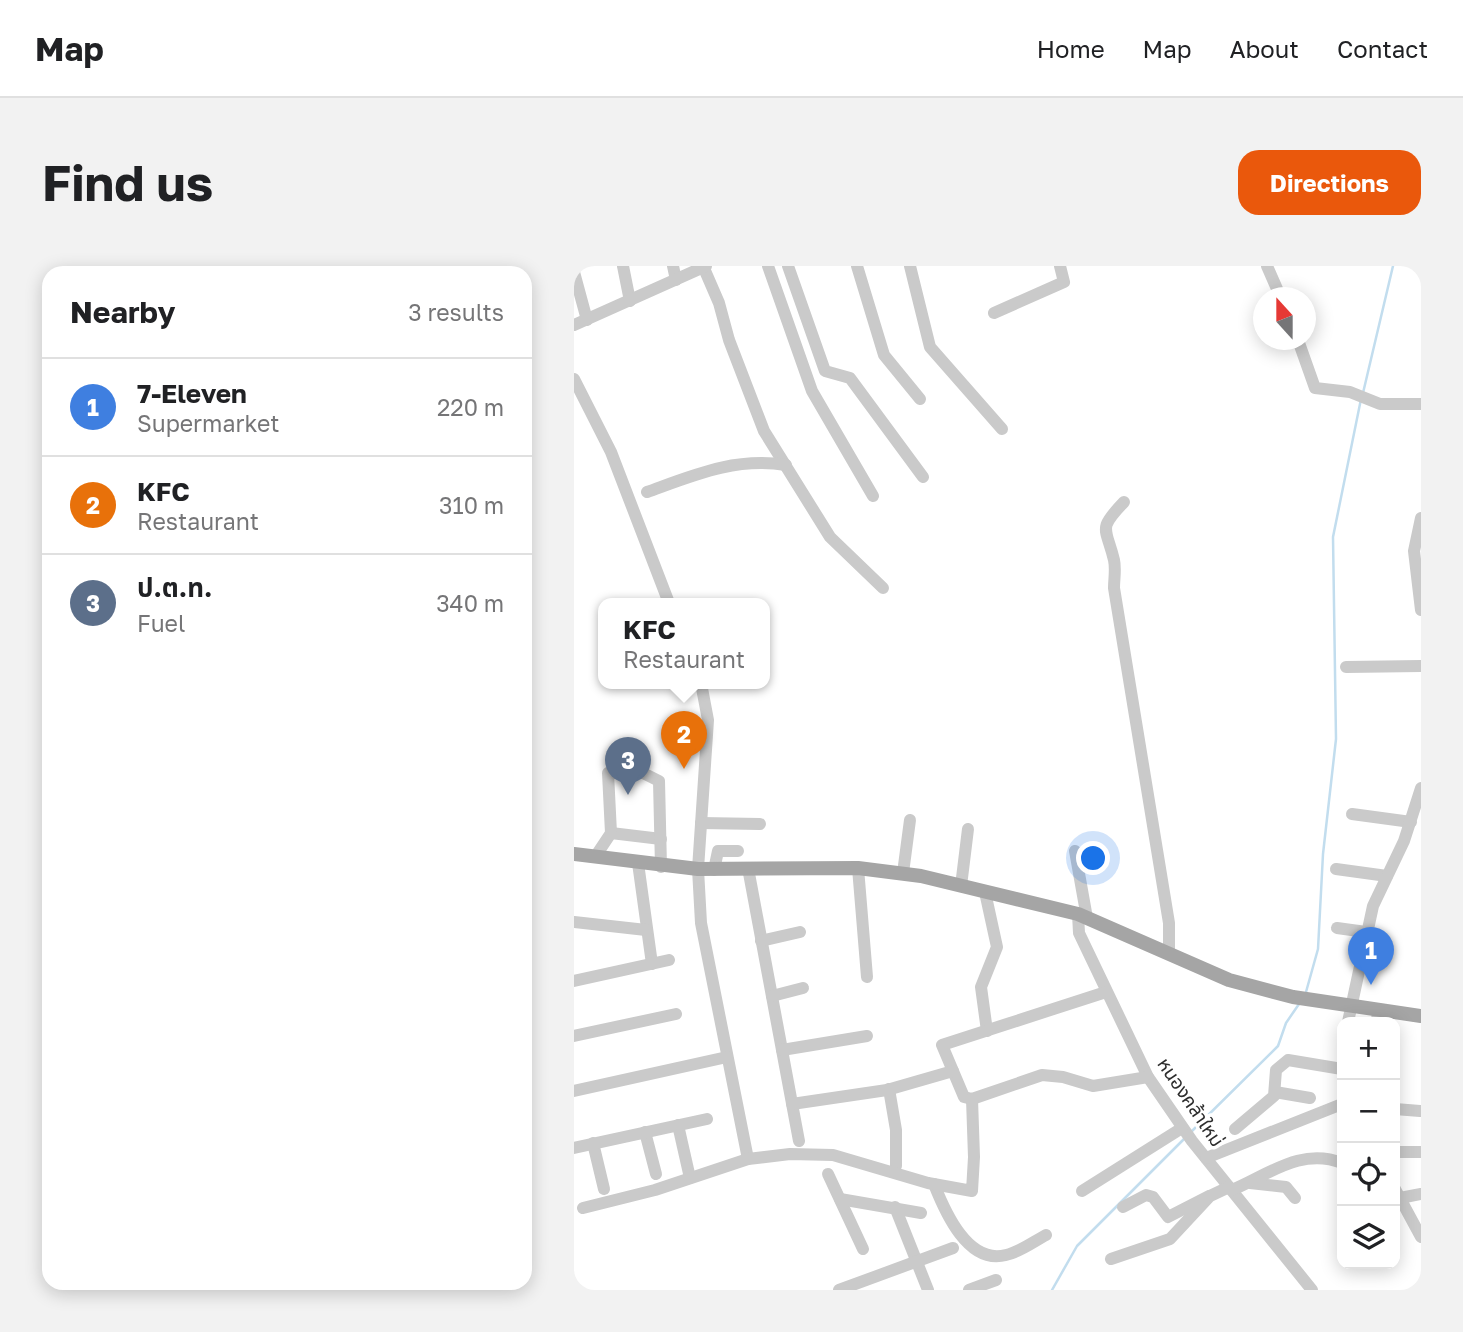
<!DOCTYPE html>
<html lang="en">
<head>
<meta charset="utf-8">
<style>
  :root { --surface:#fff; --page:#f2f2f2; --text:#202124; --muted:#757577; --line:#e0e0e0; --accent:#ea580c }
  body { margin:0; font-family:"Golos Text","Noto Sans Thai",sans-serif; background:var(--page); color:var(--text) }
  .controls { position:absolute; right:21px; bottom:21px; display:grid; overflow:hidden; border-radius:14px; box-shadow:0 4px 18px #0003 }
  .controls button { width:63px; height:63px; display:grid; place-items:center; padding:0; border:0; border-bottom:2px solid var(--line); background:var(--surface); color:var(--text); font:35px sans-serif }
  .compass { position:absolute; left:679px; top:21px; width:63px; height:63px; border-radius:50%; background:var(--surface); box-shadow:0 4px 18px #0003; rotate:339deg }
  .you { position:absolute; left:520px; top:593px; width:24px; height:24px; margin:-18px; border:5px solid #fff; border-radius:50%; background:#1a73e8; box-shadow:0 0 0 10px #1a73e833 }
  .badge { display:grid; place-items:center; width:46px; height:46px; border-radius:50%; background:var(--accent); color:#fff; font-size:23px; font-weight:700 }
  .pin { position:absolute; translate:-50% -58px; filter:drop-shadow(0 2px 4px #0008) }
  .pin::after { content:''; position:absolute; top:37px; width:24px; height:21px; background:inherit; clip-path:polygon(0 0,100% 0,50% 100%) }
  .popup { position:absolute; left:24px; top:332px; width:172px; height:91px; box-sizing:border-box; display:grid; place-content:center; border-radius:14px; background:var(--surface); filter:drop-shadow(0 2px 5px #0005); font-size:23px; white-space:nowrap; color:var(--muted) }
  .popup b { font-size:26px; color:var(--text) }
  .popup::after { content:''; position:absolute; left:50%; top:100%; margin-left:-14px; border:14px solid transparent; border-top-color:var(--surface) }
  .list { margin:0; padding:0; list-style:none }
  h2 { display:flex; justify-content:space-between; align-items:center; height:91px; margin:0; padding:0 28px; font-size:30px }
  h2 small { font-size:23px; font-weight:400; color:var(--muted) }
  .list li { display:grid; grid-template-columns:46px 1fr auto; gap:21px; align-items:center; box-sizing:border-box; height:98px; padding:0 28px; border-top:2px solid var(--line) }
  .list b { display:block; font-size:26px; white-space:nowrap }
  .list p { margin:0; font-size:23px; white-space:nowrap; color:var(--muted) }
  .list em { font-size:23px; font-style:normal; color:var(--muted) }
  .icon { flex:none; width:38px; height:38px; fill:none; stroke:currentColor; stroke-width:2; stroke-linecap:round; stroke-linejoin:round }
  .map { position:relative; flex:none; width:847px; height:1024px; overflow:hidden; border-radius:21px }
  header { display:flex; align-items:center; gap:42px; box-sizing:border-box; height:98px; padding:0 35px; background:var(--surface); border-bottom:2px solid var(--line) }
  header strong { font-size:33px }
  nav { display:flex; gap:38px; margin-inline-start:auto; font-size:24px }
  .intro { display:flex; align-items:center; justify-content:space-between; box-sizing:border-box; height:168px; padding:0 42px }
  h1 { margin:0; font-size:49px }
  .button { padding:18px 32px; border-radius:21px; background:var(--accent); color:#fff; font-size:24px; font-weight:700 }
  main { display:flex; gap:42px; padding:0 42px }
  aside { flex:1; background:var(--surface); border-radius:21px; box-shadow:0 4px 18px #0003 }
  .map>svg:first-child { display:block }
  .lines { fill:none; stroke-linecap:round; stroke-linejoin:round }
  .stream { stroke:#c2ddee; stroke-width:2.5 }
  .minor { stroke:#cacaca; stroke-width:12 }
  .major { stroke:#a5a5a5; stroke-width:14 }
  .labels { text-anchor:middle; stroke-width:7; stroke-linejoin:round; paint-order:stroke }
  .street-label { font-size:19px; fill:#2d2d2d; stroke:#fff }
</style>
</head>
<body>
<header>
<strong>Map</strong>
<nav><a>Home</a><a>Map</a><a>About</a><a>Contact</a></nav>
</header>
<div class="intro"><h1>Find us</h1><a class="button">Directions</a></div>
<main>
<aside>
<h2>Nearby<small>3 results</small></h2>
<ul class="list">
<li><span class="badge" style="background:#3f7fe0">1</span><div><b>7-Eleven</b><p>Supermarket</p></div><em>220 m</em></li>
<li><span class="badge" style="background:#e8710a">2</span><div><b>KFC</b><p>Restaurant</p></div><em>310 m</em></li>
<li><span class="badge" style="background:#5c6f8a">3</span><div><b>ป.ต.ท.</b><p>Fuel</p></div><em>340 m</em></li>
</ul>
</aside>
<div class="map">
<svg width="847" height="1024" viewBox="0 0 847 1024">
  <rect width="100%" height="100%" fill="#fff"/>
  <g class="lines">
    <g class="stream">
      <path d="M 789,127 L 819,0"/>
      <path d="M 732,726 L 744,683 L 749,588 L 762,473 L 759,271 L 787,133"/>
      <path d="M 618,865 L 704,780 L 712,757 L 725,738"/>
      <path d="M 478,1024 L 503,980 L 611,872"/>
    </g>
    <g class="minor">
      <path d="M 49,0 L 56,35"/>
      <path d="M 99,0 L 102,14"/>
      <path d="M 129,0 L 145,37 L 155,74 L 190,165 L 256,271 L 309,322"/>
      <path d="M 194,0 L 238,125 L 299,230"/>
      <path d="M 214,0 L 251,105 L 276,112 L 349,211"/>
      <path d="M 283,0 L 310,89 L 346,133"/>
      <path d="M 336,0 L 356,81 L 428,163"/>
      <path d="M 693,0 L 707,32"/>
      <path d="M 0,6 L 13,54"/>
      <path d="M 420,47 L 490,16 L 486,0"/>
      <path d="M 0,59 L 132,0"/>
      <path d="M 724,74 L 741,122 L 776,126 L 806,138 L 847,138"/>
      <path d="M 0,113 L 37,186 L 95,337"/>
      <path d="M 73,226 C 120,209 161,191 212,199"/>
      <path d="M 550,236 C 523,264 532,261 540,294 C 542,303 540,313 540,322 L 595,657 L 595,687"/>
      <path d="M 847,252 L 840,285 L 847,344"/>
      <path d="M 772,401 L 847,400"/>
      <path d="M 127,417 L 134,454 L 124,603 L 127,657 L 174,893"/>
      <path d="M 778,548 L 837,556"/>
      <path d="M 127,557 L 186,558"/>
      <path d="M 37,567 L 87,573"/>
      <path d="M 501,585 L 513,652"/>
      <path d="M 21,591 L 37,567 L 34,507 L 69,507 L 85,515 L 87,601"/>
      <path d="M 64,597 L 78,698"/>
      <path d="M 174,602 L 225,875"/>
      <path d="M 284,602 L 293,711"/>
      <path d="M 762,603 L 813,610"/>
      <path d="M 140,604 L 144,585 L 164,585"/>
      <path d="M 329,607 L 336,554"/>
      <path d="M 387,620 L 394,563"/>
      <path d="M 411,626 L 423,681 L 407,721 L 413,765"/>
      <path d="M 504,648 L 505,667 L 574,811 L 618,875 L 738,1024"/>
      <path d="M 0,656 L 72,664"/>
      <path d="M 763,662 L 792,666"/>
      <path d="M 187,675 L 226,666"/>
      <path d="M 0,715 L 95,694"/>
      <path d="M 532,726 L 368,779 L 390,831 L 398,833 L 468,809 L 489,811 L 519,820 L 574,811"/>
      <path d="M 198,730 L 229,722"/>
      <path d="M 774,756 L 799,640 L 830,575 L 847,522"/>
      <path d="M 803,756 L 804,744"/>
      <path d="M 0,770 L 102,748"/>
      <path d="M 208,784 L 293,770"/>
      <path d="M 315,823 L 322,864 L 322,900"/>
      <path d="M 0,825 L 153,791"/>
      <path d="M 701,826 L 736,832"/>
      <path d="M 218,838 L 313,824 L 379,805"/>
      <path d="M 821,843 L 846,845"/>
      <path d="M 104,859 L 116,912"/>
      <path d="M 661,863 L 700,830 L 702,804 L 714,794 L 768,803"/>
      <path d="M 71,866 L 82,908"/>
      <path d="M 19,877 L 30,923"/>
      <path d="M 0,882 L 133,853"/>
      <path d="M 821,886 L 847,886"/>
      <path d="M 632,892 L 768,838"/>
      <path d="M 254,908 L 289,983"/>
      <path d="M 676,917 L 712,921 L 721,932"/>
      <path d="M 360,918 C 371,946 394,999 432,989 C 446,986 459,976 472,969"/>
      <path d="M 821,923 L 847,971"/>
      <path d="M 658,924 C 694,909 727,881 768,897"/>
      <path d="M 508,925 L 608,862"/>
      <path d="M 826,932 L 847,928"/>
      <path d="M 266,933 L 347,947"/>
      <path d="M 321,941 L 354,1024"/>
      <path d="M 549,941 L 572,929 L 579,931 L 594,951 L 635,930"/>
      <path d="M 9,942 L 81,924 L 174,893 L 216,888 L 259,889 L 354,917 L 398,925 L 400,891 L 398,833"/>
      <path d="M 537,993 L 596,973 L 636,930 L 655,921"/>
      <path d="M 265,1024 L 379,982"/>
      <path d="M 395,1024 L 422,1014"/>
    </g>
    <path class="major" d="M 0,588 L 124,603 L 284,602 L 347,610 L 504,648 L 655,714 L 719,731 L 847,750"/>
  </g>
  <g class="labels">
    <g class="street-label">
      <text transform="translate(617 836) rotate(56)" y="7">หนองคล้าใหม่</text>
    </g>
  </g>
</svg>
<div class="controls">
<button>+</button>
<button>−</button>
<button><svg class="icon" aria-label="locate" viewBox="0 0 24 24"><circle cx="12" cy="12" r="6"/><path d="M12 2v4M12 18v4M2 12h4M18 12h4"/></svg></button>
<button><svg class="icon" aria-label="layers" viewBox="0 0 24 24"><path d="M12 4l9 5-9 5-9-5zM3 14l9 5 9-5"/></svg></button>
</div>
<svg class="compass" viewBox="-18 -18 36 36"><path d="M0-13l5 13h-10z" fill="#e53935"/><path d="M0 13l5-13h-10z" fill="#757577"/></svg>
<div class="you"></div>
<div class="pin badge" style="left:797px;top:719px;background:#3f7fe0">1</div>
<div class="pin badge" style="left:110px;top:503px;background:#e8710a">2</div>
<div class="popup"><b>KFC</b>Restaurant</div>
<div class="pin badge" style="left:54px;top:529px;background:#5c6f8a">3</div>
</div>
</main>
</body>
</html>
